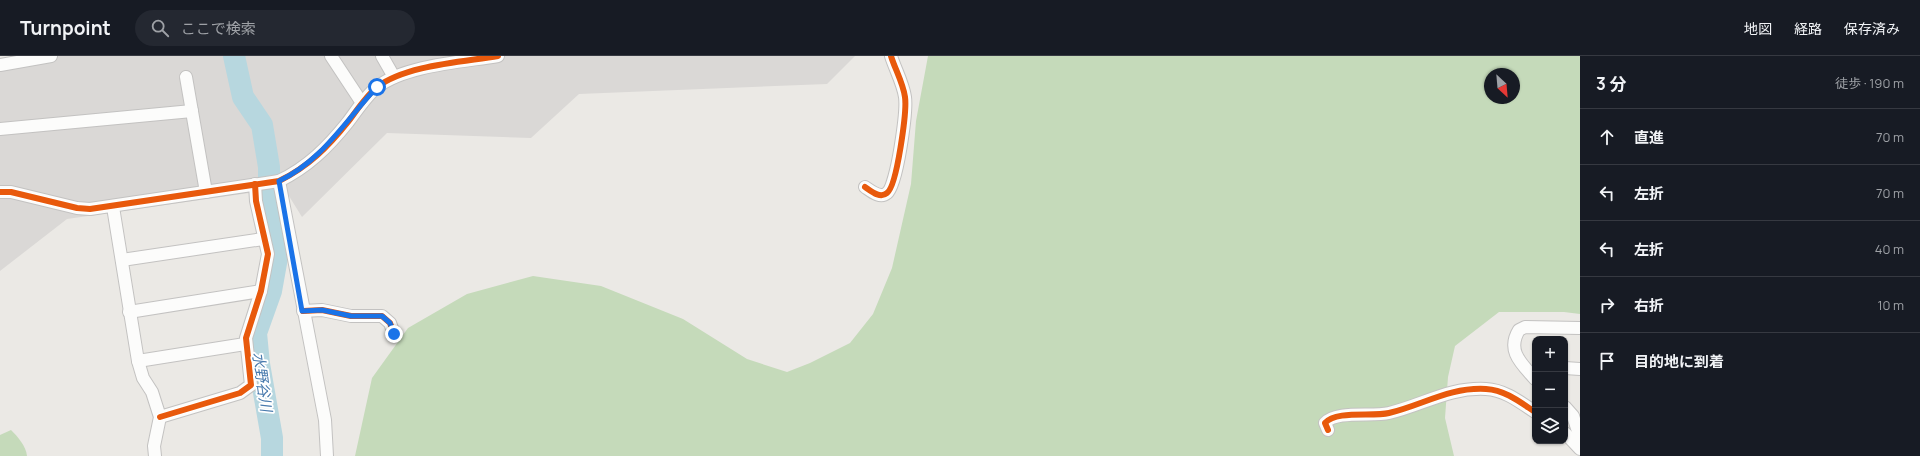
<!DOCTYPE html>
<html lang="ja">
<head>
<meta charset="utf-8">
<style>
  :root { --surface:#171b24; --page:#242831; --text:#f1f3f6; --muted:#9ea1a6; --line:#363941 }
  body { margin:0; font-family:Manrope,"Noto Sans JP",sans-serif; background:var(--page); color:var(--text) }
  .controls { position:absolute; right:12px; bottom:12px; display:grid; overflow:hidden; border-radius:8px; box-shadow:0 1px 3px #0004 }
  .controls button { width:36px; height:36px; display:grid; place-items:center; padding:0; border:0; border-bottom:1px solid var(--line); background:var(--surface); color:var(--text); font:20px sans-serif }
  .compass { position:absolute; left:1484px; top:12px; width:36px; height:36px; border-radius:50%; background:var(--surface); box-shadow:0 1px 3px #0004; rotate:154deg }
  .stop { position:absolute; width:12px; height:12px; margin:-9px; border:3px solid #1a73e8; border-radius:50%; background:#fff }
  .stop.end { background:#1a73e8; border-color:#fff; box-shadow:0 1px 4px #0008 }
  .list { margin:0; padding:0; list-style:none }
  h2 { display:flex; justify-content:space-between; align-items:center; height:52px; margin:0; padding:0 16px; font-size:17px }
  h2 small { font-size:13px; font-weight:400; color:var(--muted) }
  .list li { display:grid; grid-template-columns:26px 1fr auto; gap:12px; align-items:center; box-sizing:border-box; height:56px; padding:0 16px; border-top:1px solid var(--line) }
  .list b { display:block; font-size:15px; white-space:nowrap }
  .list em { font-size:13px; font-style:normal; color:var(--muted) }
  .icon { flex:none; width:22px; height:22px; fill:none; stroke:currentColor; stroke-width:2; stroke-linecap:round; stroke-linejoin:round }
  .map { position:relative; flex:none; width:1580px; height:400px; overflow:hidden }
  header { display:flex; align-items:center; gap:24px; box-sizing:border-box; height:56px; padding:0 20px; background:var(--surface); border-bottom:1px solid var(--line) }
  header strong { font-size:19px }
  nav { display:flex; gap:22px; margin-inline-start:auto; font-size:14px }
  .search { width:280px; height:36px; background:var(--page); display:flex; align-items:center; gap:10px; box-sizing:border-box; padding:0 14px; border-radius:22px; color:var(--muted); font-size:15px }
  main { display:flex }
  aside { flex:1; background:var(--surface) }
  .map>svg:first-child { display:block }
  .residential { fill:#dad8d6 }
  .forest { fill:#c5daba; fill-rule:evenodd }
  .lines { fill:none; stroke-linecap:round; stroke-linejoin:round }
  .river { stroke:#b7d7df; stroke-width:22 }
  .minor-casing { stroke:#c3c2c1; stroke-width:14 }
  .minor { stroke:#fcfcfb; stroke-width:12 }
  .cycleway-casing { stroke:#fff; stroke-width:8 }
  .cycleway { stroke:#e8590c; stroke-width:6 }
  .route { stroke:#1a73e8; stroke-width:5 }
  .labels { text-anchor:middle; stroke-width:3.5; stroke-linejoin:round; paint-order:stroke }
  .water-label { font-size:15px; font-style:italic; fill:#487aad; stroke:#fff }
</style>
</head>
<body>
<header>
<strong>Turnpoint</strong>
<div class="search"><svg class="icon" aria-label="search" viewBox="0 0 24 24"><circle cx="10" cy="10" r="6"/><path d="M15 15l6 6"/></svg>ここで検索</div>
<nav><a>地図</a><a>経路</a><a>保存済み</a></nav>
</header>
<main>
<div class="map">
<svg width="1580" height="400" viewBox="0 0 1580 400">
  <rect width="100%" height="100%" fill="#ebe9e5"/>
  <path class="residential" d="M 46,0 L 855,0 L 827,28 L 579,38 L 531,82 L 387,77 L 302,161 L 284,132 L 67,163 L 0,215 L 0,2 Z"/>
  <g class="forest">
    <path d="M 928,0 L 1580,0 L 1580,258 L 1564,256 L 1499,256 L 1455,290 L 1448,321 L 1445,362 L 1454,400 L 355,400 L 372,322 L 408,272 L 467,238 L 533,220 L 601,230 L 683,263 L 747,303 L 787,316 L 810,307 L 850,287 L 873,258 L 892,212 L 911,128 L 916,65 ZM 1490,18 L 1514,18 L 1514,42 L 1490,42 Z"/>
    <path d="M 11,374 C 18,381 26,390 27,400 L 0,400 L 0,379 Z"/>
  </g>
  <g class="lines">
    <path class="river" d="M 234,0 L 243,41 L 262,69 L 269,111 L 269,145 L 278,196 L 271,235 L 256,277 L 259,308 L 272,382 L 272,400"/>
    <g class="minor-casing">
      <g id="minor">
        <path d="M 331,0 L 362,47"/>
        <path d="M 382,0 L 394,21"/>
        <path d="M 0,9 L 51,0"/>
        <path d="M 186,21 L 206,136"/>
        <path d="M 0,73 L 192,55"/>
        <path d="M 279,125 L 325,364 L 327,400"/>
        <path d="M 865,131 C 871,135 880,143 887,137 C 897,130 907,55 905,41 C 903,27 895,13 891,0"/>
        <path d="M 0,136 L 11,136 L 77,152 L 90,153 L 279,125 C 308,111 328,91 348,66 C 357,54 366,40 377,31 C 406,9 462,6 498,0"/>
        <path d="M 113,151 L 138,305 L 143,322 L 152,336 L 160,361 L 154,390 L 155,400"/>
        <path d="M 122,204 L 263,183"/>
        <path d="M 303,255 L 322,254 L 351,260 L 382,260 L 390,267 L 394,278"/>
        <path d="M 129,256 L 261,235"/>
        <path d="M 138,305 L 245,288"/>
        <path d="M 1565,312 L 1580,313"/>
        <path d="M 1535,323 C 1522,308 1506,295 1519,274 L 1525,271 L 1580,272"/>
        <path d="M 1565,351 L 1573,360 L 1580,381"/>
        <path d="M 160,361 L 240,337 L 251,329 L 246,282 L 261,235 L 268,198 L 256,145 L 255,128"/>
        <path d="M 1328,374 L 1325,367 C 1336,354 1372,361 1389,357 C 1423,349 1449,331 1486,333 C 1505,334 1520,346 1535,356"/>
        <path d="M 1565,377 L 1580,393"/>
      </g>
    </g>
    <use href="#minor" class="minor"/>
    <g class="cycleway-casing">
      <g id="cycleway">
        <path d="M 865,131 C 871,135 880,143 887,137 C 897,130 907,55 905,41 C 903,27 895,13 891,0"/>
        <path d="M 0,136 L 11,136 L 77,152 L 90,153 L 279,125 C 308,111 328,91 348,66 C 357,54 366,40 377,31 C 406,9 462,6 498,0"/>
        <path d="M 303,255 L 322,254 L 351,260 L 382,260 L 390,267 L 394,278"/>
        <path d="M 160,361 L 240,337 L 251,329 L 246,282 L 261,235 L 268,198 L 256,145 L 255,128"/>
        <path d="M 1328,374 L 1325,367 C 1336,354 1372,361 1389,357 C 1423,349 1449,331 1486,333 C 1505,334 1520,346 1535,356"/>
      </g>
    </g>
    <use href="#cycleway" class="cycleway"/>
  </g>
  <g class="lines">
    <path class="route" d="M 377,31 C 345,65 322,105 279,125 L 302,255 L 322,254 L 351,260 L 382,260 L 390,267 L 394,278"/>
  </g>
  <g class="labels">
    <g class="water-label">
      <text transform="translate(262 326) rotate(82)" y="5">水野谷川</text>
    </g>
  </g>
</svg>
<div class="controls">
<button>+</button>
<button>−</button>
<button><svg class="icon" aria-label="layers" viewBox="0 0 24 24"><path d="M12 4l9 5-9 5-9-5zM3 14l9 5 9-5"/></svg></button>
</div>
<svg class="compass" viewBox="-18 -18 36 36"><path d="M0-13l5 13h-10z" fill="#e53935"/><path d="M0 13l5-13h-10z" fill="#9ea1a6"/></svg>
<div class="stop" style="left:377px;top:31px"></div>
<div class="stop end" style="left:394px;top:278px"></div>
</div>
<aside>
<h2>3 分<small>徒歩 · 190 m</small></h2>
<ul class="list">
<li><svg class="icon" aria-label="ahead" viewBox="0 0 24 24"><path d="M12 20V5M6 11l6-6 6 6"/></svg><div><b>直進</b></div><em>70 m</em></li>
<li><svg class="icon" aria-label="left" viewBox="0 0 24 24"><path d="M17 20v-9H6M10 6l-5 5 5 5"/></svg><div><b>左折</b></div><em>70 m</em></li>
<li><svg class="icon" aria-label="left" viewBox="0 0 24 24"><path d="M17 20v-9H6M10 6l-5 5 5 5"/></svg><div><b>左折</b></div><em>40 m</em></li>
<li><svg class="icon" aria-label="right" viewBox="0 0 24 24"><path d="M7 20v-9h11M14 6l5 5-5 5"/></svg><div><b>右折</b></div><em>10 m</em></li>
<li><svg class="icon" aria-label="arrive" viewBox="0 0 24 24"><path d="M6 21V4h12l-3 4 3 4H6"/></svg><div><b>目的地に到着</b></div></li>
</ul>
</aside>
</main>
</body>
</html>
